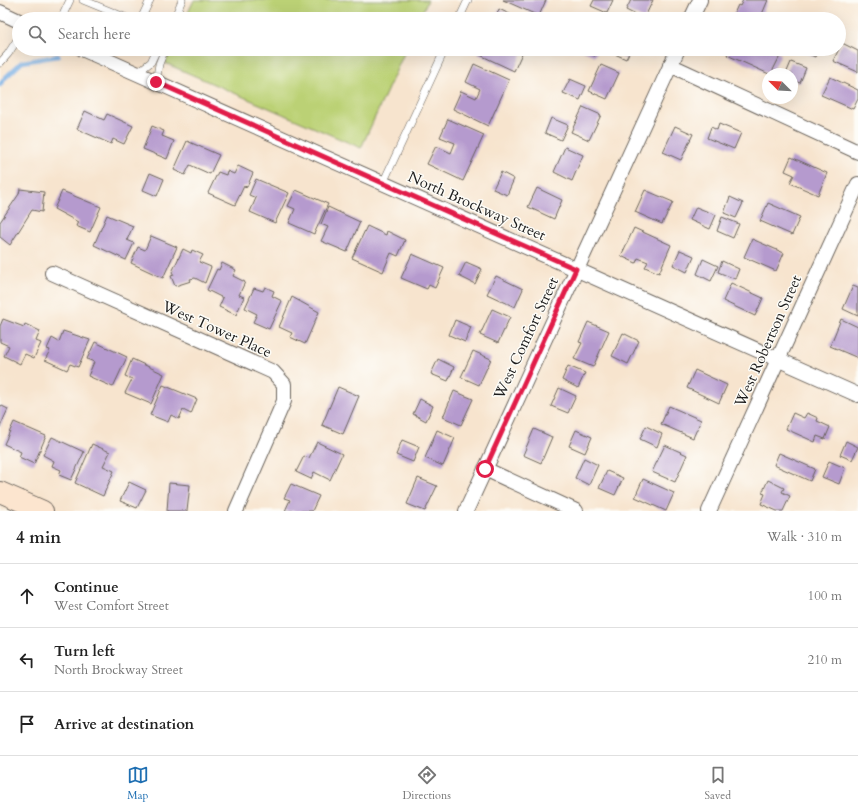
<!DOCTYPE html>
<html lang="en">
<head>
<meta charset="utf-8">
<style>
  :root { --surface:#fff; --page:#f6f6f6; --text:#222; --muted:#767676; --line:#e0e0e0; --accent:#1f6fb2 }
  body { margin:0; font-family:Cardo,serif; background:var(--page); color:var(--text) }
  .compass { position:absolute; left:762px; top:68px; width:36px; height:36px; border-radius:50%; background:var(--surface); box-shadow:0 4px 16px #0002; rotate:294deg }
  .stop { position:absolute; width:12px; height:12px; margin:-9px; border:3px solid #e11d48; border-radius:50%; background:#fff }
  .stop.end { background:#e11d48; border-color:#fff; box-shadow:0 1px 4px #0008 }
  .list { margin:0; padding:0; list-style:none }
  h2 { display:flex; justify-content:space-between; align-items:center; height:52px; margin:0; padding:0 16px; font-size:17px }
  h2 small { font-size:13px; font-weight:400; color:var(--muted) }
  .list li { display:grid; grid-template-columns:26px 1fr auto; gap:12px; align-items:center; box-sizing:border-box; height:64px; padding:0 16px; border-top:1px solid var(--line) }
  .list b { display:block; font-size:15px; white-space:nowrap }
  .list p { margin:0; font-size:13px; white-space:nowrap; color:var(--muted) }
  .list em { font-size:13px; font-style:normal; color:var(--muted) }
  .icon { flex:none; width:22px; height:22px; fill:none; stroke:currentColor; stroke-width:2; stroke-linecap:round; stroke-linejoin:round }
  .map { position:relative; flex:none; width:858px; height:511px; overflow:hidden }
  .search { position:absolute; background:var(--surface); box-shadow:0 4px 16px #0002; left:12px; right:12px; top:12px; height:44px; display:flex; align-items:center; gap:10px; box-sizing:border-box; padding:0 14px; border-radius:22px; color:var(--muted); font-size:15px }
  .sheet { height:244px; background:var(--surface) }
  nav { display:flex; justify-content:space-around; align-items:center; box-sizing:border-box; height:56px; border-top:1px solid var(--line); background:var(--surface); font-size:11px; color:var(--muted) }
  nav a { display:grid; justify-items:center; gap:2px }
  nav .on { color:var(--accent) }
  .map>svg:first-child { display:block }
  .green { fill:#bbd175; stroke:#6c7648 }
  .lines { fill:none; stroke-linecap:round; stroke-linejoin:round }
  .stream { stroke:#73ace3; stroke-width:4.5 }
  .building { fill:#b59ace }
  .lane-casing { stroke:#69625a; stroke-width:8 }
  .street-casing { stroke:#69625a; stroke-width:16 }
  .secondary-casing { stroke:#69625a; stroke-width:22 }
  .lane { stroke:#fff; stroke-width:7 }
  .street { stroke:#fff; stroke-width:14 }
  .secondary { stroke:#fce5cf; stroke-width:20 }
  .route { stroke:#e11d48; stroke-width:5 }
  .labels { text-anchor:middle; stroke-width:3; stroke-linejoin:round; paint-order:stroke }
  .street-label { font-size:15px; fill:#1c1c1c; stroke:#fdfcf7 }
</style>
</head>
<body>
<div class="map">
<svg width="858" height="511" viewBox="0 0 858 511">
  <rect width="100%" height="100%" fill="#fdfcf7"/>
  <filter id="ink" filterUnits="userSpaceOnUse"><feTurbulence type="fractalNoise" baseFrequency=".025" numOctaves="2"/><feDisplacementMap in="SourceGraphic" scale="8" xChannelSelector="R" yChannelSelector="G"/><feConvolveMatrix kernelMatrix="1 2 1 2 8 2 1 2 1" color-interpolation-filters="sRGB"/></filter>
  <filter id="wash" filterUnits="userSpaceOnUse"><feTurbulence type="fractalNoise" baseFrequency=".012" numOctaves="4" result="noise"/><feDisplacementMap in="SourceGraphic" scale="16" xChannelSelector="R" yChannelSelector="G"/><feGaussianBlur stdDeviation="0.9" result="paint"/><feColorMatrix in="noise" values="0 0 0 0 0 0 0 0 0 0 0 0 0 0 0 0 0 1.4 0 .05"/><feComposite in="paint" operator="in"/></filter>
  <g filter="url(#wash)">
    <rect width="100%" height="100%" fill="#f7e4ce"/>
    <g class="green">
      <path d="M 194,0 L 428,0 L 419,19 L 185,19 Z"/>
      <path d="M 172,49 L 406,49 L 361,148 L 165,63 Z"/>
    </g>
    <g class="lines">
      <path class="stream" d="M 0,85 L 5,78 L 22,62 L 58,56"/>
    </g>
    <g id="blocks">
      <g class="building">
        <path d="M 503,0 L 546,0 L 539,16 Z"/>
        <path d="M 594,0 L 613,0 L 607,13 L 591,6 Z"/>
        <path d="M 631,0 L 653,0 L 644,19 L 626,10 Z"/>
        <path d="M 743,0 L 768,0 L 760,19 L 732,18 L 738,5 L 740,6 Z"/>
        <path d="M 499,9 L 520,19 L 495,19 Z"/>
        <path d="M 842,43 L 858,51 L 858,72 L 833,61 Z"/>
        <path d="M 481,49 L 524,49 L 514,71 L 478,54 Z"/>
        <path d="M 579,49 L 598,49 L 595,56 Z"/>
        <path d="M 609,49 L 631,49 L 626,59 L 608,51 Z"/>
        <path d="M 730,49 L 770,49 L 781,54 L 771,74 L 769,74 L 727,55 Z"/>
        <path d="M 798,49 L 818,49 L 815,57 Z"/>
        <path d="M 791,62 L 806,68 L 800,83 L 792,80 L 792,74 L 786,74 Z"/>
        <path d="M 474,64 L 509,80 L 488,126 L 453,109 L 461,91 L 476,98 L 480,89 L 466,82 Z"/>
        <path d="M 601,65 L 619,73 L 607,99 L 589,91 Z"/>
        <path d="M 830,77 L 858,90 L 858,99 L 853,109 L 821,95 Z"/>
        <path d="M 570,79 L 586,86 L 580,100 L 563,93 Z"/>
        <path d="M 583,107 L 601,115 L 589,140 L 571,132 Z"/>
        <path d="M 85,111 L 104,120 L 107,114 L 133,126 L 124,144 L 113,139 L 111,144 L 77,129 Z"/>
        <path d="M 551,118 L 568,125 L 561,140 L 545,133 Z"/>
        <path d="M 448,119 L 484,135 L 463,181 L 427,164 L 436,146 L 451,153 L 455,143 L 440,137 Z"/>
        <path d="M 719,124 L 741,133 L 734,149 L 707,138 L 711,127 L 717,130 Z"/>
        <path d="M 152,126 L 164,131 L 162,136 L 174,141 L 167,159 L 143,149 Z"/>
        <path d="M 675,126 L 693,134 L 681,160 L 663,152 Z"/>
        <path d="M 187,141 L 219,155 L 210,174 L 190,165 L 185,175 L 174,170 Z"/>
        <path d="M 565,147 L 583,155 L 572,181 L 554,172 Z"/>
        <path d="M 791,157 L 827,173 L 818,195 L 790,183 L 794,175 L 785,171 Z"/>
        <path d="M 238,166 L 253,173 L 247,187 L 244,186 L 235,205 L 208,193 L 218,172 L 226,175 L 227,171 L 234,174 Z"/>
        <path d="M 501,172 L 514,179 L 507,195 L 493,189 Z"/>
        <path d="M 150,173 L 164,179 L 157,196 L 143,190 Z"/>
        <path d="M 256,179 L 289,193 L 275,223 L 250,212 L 256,198 L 249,195 Z"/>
        <path d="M 537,188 L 562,200 L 554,219 L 528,207 Z"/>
        <path d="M 20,189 L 44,192 L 42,212 L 32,210 L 10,245 L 0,237 L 0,222 L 19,194 Z"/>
        <path d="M 296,190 L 328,204 L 314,234 L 289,223 L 295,209 L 288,206 Z"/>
        <path d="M 645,190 L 673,202 L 662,224 L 635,212 Z"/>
        <path d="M 62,191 L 101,207 L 90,232 L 76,226 L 78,222 L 54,209 Z"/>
        <path d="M 730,197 L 743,203 L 736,218 L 724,213 Z"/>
        <path d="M 768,203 L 800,217 L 792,235 L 760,221 Z"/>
        <path d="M 328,207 L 360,222 L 347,252 L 321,241 L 328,227 L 321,224 Z"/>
        <path d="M 696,207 L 716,215 L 710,229 L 690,220 Z"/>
        <path d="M 107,215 L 133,226 L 127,240 L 134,243 L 126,260 L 94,245 Z"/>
        <path d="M 722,217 L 739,224 L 733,238 L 717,231 Z"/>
        <path d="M 367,226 L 386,235 L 387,231 L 405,240 L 398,256 L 391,253 L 383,272 L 352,258 Z"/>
        <path d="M 634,228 L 671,245 L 659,273 L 645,267 L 648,262 L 638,258 L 636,263 L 621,256 Z"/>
        <path d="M 151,236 L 177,247 L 163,278 L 131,263 L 138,247 L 145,250 Z"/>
        <path d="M 752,239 L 784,253 L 776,271 L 744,257 Z"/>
        <path d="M 183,249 L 191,253 L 192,250 L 203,255 L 199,262 L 211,267 L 205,283 L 195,278 L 190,279 L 191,281 L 175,286 L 171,276 L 174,275 L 172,272 Z"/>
        <path d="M 680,250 L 694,256 L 687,272 L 673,265 Z"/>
        <path d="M 412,254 L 444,268 L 435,288 L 429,285 L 427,289 L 401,278 Z"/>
        <path d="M 703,259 L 718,266 L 711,281 L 697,274 Z"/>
        <path d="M 722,261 L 739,269 L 735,279 L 718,272 Z"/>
        <path d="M 466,262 L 482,269 L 475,284 L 459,276 Z"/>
        <path d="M 222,263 L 236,270 L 233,276 L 245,282 L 239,295 L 244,297 L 236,315 L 219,307 L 223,298 L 207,290 L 217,269 L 219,270 Z"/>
        <path d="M 496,276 L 523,289 L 515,307 L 487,294 Z"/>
        <path d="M 731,283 L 763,298 L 755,316 L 723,301 Z"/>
        <path d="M 853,286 L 858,288 L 858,316 L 843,309 Z"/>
        <path d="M 265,287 L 274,291 L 272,296 L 282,301 L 269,329 L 253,322 L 257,314 L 245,308 L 254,288 L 263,291 Z"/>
        <path d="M 292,297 L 319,312 L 305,344 L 290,337 L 292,333 L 279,327 Z"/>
        <path d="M 492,309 L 510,317 L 498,343 L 480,335 Z"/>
        <path d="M 3,319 L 24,327 L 25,324 L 40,331 L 36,341 L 41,343 L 34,358 L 25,354 L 20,364 L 4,356 L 9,346 L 0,342 L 0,326 Z"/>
        <path d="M 841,319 L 858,327 L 858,358 L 830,346 Z"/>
        <path d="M 455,320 L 471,327 L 465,342 L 449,335 Z"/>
        <path d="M 588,322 L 609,331 L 593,367 L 574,359 L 582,343 L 579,342 Z"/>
        <path d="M 63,331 L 90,340 L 78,367 L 70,364 L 67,370 L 45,360 L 50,350 L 47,349 L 52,338 L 59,342 Z"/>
        <path d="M 623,333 L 639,341 L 628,364 L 612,356 Z"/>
        <path d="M 95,342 L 127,357 L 113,387 L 88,376 L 94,362 L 87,359 Z"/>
        <path d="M 473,351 L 491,359 L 479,385 L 461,377 Z"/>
        <path d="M 132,359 L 164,374 L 151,404 L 125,393 L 132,379 L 125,376 Z"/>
        <path d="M 438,359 L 454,367 L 448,381 L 431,374 Z"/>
        <path d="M 568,366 L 585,373 L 578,388 L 562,380 Z"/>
        <path d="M 695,370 L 727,385 L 719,403 L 687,388 Z"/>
        <path d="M 163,385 L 197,399 L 191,414 L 183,410 L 179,419 L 171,415 L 168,422 L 150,415 Z"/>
        <path d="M 338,387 L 359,396 L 343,434 L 322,425 Z"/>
        <path d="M 559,388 L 576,396 L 568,413 L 551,406 Z"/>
        <path d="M 454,391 L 473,399 L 461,425 L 443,417 Z"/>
        <path d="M 420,399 L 433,406 L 426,421 L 413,414 Z"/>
        <path d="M 0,405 L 8,409 L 0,427 Z"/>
        <path d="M 669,406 L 701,420 L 693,438 L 661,424 Z"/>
        <path d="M 793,413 L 804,418 L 807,413 L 818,418 L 817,421 L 830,427 L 825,439 L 817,436 L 815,442 L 786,429 Z"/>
        <path d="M 14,422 L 46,436 L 34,464 L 19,457 L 21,452 L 4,444 Z"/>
        <path d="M 646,426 L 662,434 L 657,447 L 640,439 Z"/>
        <path d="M 534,429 L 552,437 L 541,463 L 523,455 Z"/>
        <path d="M 437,430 L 455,438 L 443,466 L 425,458 Z"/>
        <path d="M 576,430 L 592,437 L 585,453 L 569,446 Z"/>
        <path d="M 52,437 L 84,452 L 71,480 L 59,475 L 61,470 L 52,466 L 54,461 L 43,455 Z"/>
        <path d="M 402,440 L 419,447 L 413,462 L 396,455 Z"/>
        <path d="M 846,441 L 858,447 L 852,460 L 840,455 Z"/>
        <path d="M 317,442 L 342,454 L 330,480 L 314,472 L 311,479 L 296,472 L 304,456 L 309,458 Z"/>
        <path d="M 92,444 L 110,452 L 103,466 L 114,471 L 103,496 L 75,483 Z"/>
        <path d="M 665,445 L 687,455 L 675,482 L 652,472 Z"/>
        <path d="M 779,453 L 815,469 L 810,481 L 774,465 Z"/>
        <path d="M 584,458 L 598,465 L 589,485 L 575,478 Z"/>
        <path d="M 829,461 L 845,468 L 839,484 L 822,477 Z"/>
        <path d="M 607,471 L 623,478 L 615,495 L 599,488 Z"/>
        <path d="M 418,478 L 437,486 L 425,511 L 407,504 Z"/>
        <path d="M 643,479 L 674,493 L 666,511 L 635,497 Z"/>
        <path d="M 768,480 L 784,488 L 782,492 L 790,496 L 783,511 L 777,511 L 761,504 L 765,494 L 762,493 Z"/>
        <path d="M 129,482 L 146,490 L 137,508 L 120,501 Z"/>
        <path d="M 169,483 L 190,485 L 187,511 L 167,511 Z"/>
        <path d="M 291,484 L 319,496 L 312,511 L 285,511 L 290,500 L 284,498 Z"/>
      </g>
    </g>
  </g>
  <g filter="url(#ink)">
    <use href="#blocks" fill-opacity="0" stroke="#69625a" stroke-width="1"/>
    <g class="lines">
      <g class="lane-casing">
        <g id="lane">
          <path d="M 83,0 L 129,19"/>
          <path d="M 61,19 L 70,0"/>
          <path d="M 141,19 L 150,0"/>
          <path d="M 174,19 L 182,0"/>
          <path d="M 459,19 L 468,0"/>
          <path d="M 0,63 L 8,54 L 19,37"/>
          <path d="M 137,73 L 151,62 L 157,49"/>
          <path d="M 156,82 L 159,64 L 165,49"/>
          <path d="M 383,183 L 445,49"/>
        </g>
      </g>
      <g class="street-casing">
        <g id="street">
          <path d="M 0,12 L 19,21"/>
          <path d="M 691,19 L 700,0"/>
          <path d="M 82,49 L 858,395"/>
          <path d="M 670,65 L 858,152"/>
          <path d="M 52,273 L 273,372 L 284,384 L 284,401 L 236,511"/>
          <path d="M 485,469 L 576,511"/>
          <path d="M 466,511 L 678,49"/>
          <path d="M 709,511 L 858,184"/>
        </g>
      </g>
      <g class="secondary-casing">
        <path id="secondary" d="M 0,492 L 43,511"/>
      </g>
      <use href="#lane" class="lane"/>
      <use href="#street" class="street"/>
      <use href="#secondary" class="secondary"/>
    </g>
  </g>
  <g class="lines" filter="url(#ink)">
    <path class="route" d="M 156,82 L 576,269 L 485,469"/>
  </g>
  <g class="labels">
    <g class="street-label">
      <text transform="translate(477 206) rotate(24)" y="5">North Brockway Street</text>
      <text transform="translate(217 329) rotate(24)" y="5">West Tower Place</text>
      <text transform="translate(526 338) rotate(-65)" y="5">West Comfort Street</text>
      <text transform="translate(768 341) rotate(-66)" y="5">West Robertson Street</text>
    </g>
  </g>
</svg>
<svg class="compass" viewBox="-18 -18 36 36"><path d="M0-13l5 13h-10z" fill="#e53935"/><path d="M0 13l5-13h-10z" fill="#767676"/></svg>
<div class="stop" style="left:485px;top:469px"></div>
<div class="stop end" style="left:156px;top:82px"></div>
<div class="search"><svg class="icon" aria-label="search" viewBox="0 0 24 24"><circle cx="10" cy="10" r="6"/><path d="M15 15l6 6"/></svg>Search here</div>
</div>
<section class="sheet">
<h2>4 min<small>Walk · 310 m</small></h2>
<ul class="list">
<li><svg class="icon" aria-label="ahead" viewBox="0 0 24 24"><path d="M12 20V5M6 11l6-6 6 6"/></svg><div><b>Continue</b><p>West Comfort Street</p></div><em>100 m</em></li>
<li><svg class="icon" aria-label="left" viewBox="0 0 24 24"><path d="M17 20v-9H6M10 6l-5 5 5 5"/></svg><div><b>Turn left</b><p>North Brockway Street</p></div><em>210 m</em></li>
<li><svg class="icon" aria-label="arrive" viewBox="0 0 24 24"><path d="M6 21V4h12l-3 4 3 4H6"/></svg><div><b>Arrive at destination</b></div></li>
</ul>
</section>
<nav>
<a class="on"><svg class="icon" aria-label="map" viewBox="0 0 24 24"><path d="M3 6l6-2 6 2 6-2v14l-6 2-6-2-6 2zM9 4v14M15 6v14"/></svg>Map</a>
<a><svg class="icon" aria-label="directions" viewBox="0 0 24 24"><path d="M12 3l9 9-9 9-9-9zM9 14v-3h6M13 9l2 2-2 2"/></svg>Directions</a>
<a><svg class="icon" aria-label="saved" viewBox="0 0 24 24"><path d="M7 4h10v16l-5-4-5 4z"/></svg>Saved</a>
</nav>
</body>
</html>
